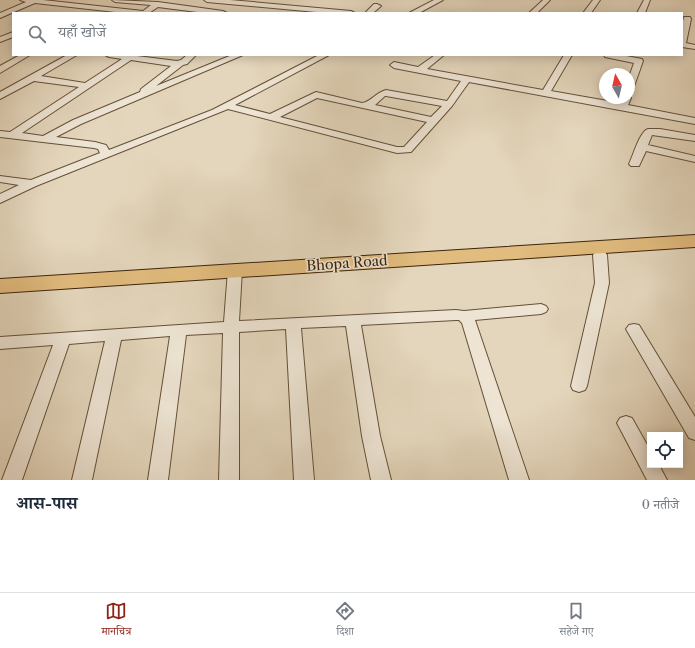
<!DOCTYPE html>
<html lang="hi">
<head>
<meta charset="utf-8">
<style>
  :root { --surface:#fff; --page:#f6f6f7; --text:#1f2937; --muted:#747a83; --line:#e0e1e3; --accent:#8f2418 }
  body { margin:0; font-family:"Libre Caslon Text","Noto Serif Devanagari",serif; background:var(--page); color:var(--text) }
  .controls { position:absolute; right:12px; bottom:12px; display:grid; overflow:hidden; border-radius:0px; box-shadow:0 2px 10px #0003 }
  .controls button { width:36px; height:36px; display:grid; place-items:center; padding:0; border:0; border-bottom:1px solid var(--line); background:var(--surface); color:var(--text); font:20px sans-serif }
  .compass { position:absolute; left:599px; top:68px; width:36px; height:36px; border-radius:50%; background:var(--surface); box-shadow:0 2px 10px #0003; rotate:352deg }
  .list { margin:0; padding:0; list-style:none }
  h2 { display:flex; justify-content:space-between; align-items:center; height:52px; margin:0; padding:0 16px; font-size:17px }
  h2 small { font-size:13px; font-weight:400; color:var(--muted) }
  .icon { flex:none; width:22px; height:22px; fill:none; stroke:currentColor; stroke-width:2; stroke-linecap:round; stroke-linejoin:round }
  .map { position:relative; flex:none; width:695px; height:480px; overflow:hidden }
  .search { position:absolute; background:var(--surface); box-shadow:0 2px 10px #0003; left:12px; right:12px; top:12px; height:44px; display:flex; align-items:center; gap:10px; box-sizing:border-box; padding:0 14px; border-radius:0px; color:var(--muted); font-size:15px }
  .sheet { height:112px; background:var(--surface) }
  nav { display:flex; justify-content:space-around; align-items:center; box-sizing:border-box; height:56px; border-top:1px solid var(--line); background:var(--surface); font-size:11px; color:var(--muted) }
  nav a { display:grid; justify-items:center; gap:2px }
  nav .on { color:var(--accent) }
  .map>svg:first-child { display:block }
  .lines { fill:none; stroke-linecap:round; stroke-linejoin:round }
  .street-casing { stroke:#655038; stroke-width:2 }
  .primary-casing { stroke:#3b240c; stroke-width:2 }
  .street { fill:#ede4d3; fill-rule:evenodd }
  .primary { fill:#e2bb7e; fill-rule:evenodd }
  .labels { text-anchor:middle; stroke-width:3; stroke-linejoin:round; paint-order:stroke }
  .street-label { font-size:14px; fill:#3b240c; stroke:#ede4d3 }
</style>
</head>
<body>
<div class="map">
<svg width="695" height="480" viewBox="0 0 695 480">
  <rect width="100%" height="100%" fill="#e4d6bc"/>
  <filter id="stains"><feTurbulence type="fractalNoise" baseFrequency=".005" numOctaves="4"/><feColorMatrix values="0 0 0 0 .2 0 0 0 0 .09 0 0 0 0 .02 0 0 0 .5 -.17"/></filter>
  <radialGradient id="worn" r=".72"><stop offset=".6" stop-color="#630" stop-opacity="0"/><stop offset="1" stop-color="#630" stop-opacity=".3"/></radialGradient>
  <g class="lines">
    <g class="street-casing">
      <g id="street">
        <path d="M 20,0 L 43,0 L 143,11 L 151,5 L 115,2 L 112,0 L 158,2 L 223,11 L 227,13 L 205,13 L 158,7 L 149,13 L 124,13 L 35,3 L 0,18 L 0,13 L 26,2 Z"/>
        <path d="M 204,0 L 230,0 L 351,11 L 355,13 L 327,13 L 207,2 Z"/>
        <path d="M 434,0 L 443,0 L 419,13 L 409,13 Z"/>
        <path d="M 543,0 L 550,0 L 537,13 L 529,13 Z"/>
        <path d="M 593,0 L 600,0 L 591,13 L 583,13 Z"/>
        <path d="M 644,0 L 650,0 L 645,13 L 637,13 Z"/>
        <path d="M 374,4 L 377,4 L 381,6 L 373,13 L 365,13 Z"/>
        <path d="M 684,17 L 690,17 L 691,19 L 686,43 L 695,45 L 695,49 L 682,47 L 682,25 Z"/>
        <path d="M 13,32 L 13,37 L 0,42 L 0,37 Z"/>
        <path d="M 20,55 L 30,55 L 0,73 L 0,66 Z"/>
        <path d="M 67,55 L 77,55 L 41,76 L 85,83 L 122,59 L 109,57 L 105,55 L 138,55 L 137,56 L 177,61 L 181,60 L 187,55 L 196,55 L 187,64 L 183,65 L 156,86 L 232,55 L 243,55 L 81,124 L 56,137 L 95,142 L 106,145 L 109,150 L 212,110 L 319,55 L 329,55 L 235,105 L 270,114 L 316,92 L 362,103 C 371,102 375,93 386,90 L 447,101 L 461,81 L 394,68 L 390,65 L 394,62 L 418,67 L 435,55 L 444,55 L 427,69 L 543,90 L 564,55 L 572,55 L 551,91 L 619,103 L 621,98 L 629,98 L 629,96 L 631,98 L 628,105 L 695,118 L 695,124 L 469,82 L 452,106 L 411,152 L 397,153 L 228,109 L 36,186 L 0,203 L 0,194 L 19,185 L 0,182 L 0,176 L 31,180 L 100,153 L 98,149 L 94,148 L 0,137 L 0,131 L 10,132 L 79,87 L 34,81 L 0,99 L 0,92 ZM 131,60 L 171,66 L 141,89 L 140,92 L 73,120 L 43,136 L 22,133 ZM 385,96 L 386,96 L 442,106 L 431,117 L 375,105 ZM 317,98 L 427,122 L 404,147 L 397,147 L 280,117 Z"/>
        <path d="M 604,55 L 621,55 L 642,59 L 643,61 L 632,92 L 629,93 L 629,77 L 634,63 L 605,57 Z"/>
        <path d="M 648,129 L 660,129 L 695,135 L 695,141 L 652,135 L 648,145 L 695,156 L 695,162 L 646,151 L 639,166 L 631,166 L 629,164 C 633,156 640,131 648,129 Z"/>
        <path d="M 600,251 L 605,252 L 607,255 L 609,283 L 587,386 L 585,390 L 579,392 L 573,390 L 571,386 L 595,283 L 593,255 L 595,252 Z"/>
        <path d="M 235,266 L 240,267 L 242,270 L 239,321 L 456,310 L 464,311 L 541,304 L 546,306 L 548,309 L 546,312 L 541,314 L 475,320 L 529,480 L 509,480 L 462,323 L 459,320 L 456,320 L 361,325 L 380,436 L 391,480 L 371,480 L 362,436 L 346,326 L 301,328 L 314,480 L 294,480 L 286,329 L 239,332 L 239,480 L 219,480 L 223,333 L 186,335 L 168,480 L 148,480 L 170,336 L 121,340 L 92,480 L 72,480 L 105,341 L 69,344 L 22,480 L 2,480 L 53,345 L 0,349 L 0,337 L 224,322 L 228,270 L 230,267 Z"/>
        <path d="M 634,324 L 639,325 L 695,417 L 695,440 L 689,438 L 626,329 L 629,325 Z"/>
        <path d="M 626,416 L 632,418 L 650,450 L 650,465 L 659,465 L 667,480 L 647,480 L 617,423 L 620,418 Z"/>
      </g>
    </g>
    <g class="primary-casing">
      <path id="primary" d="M 695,235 L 695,247 L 0,293 L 0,279 Z"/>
    </g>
    <use href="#street" class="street"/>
    <use href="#primary" class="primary"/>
  </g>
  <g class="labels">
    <g class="street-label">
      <text transform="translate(347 263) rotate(-4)" y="5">Bhopa Road</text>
    </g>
  </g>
  <rect width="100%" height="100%" filter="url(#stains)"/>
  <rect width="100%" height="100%" fill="url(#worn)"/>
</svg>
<div class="controls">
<button><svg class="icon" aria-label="locate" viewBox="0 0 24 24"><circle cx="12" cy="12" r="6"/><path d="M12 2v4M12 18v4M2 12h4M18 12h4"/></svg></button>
</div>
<svg class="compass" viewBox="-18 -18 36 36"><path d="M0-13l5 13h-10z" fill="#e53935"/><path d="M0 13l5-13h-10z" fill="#747a83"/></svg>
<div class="search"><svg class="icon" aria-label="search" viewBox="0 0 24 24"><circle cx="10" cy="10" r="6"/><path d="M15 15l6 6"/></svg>यहाँ खोजें</div>
</div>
<section class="sheet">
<h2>आस-पास<small>0 नतीजे</small></h2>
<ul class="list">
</ul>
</section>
<nav>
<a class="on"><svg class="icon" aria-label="map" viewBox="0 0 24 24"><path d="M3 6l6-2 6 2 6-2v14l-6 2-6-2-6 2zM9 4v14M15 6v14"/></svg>मानचित्र</a>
<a><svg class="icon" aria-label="directions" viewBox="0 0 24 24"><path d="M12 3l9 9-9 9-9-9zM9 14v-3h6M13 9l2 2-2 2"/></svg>दिशा</a>
<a><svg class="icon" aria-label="saved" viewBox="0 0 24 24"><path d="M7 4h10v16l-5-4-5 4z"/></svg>सहेजे गए</a>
</nav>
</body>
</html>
